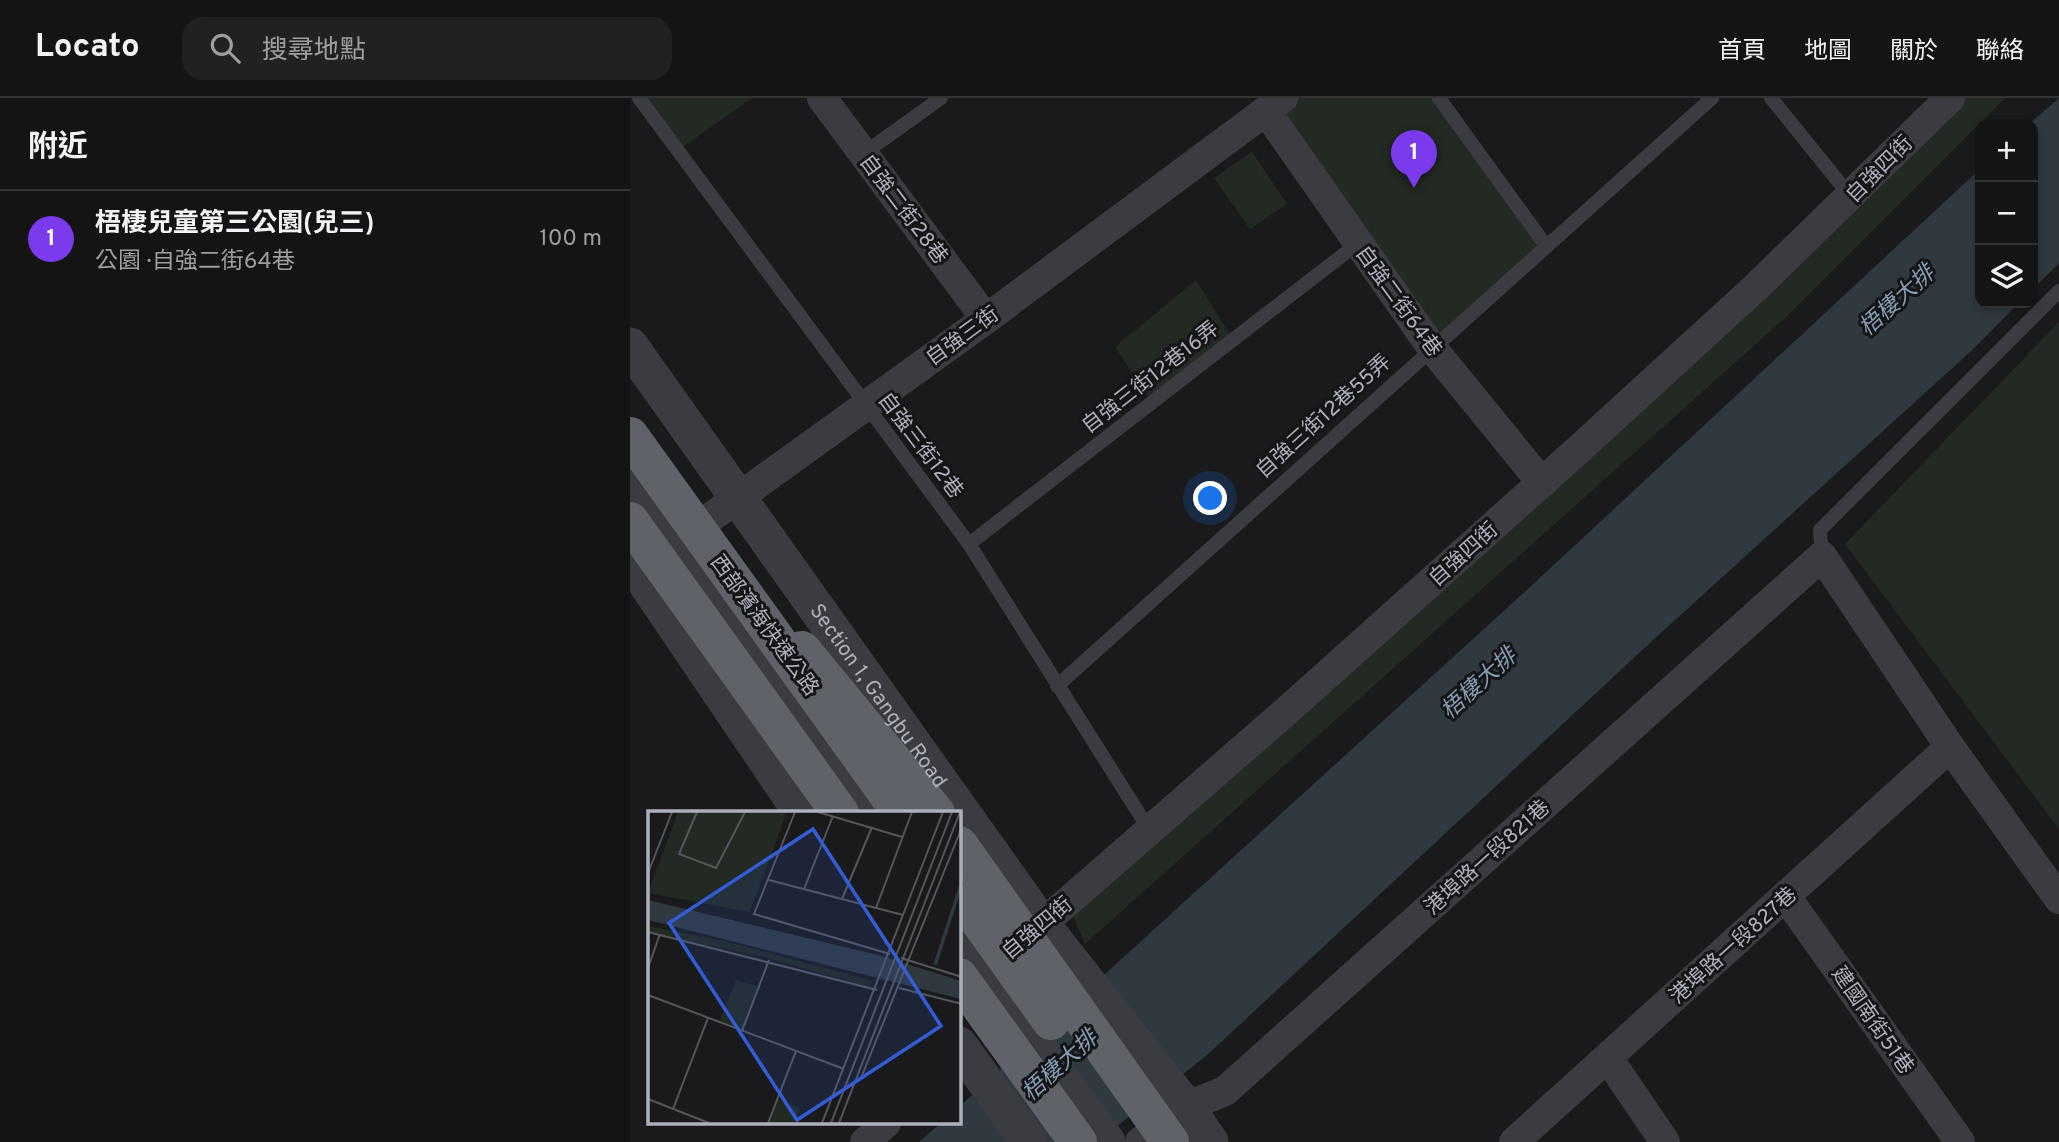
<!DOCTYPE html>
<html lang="zh-TW">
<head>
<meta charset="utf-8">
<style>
  :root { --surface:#141415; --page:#212122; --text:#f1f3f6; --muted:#9d9ea0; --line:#333334; --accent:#7c3aed }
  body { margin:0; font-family:Overpass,"Noto Sans TC",sans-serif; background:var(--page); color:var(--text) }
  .controls { position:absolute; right:21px; top:21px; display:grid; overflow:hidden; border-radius:14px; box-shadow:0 4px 10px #0003 }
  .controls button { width:63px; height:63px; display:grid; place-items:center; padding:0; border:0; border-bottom:2px solid var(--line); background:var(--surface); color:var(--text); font:35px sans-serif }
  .you { position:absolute; left:581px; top:401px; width:24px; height:24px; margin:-18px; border:5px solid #fff; border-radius:50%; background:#1a73e8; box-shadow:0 0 0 10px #1a73e833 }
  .badge { display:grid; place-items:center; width:46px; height:46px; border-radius:50%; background:var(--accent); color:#fff; font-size:23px; font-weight:700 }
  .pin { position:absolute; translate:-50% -58px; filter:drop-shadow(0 2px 4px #0008) }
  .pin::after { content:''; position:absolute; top:37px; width:24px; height:21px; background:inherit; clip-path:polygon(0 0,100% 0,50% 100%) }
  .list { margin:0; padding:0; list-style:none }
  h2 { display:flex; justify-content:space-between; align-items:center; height:91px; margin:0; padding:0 28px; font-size:30px }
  h2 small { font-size:23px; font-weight:400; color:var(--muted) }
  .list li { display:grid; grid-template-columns:46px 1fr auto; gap:21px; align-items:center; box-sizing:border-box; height:98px; padding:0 28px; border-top:2px solid var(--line) }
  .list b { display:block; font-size:26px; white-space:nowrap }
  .list p { margin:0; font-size:23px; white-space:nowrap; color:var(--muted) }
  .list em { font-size:23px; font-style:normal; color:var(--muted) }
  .icon { flex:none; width:38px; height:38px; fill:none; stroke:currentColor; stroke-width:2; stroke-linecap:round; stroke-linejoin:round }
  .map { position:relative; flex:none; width:1429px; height:1044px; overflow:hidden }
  header { display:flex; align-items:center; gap:42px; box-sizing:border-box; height:98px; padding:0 35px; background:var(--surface); border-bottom:2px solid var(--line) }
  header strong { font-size:33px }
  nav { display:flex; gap:38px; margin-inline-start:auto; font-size:24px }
  .search { width:490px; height:63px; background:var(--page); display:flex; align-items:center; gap:18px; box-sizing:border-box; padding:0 24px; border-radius:21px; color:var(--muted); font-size:26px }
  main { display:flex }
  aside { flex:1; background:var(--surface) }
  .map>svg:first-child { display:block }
  .green { fill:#222a23 }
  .water { fill:#303840 }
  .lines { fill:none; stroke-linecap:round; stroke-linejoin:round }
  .service { stroke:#3b3c41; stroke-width:14 }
  .minor { stroke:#3b3c41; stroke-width:30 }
  .tertiary { stroke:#3b3c41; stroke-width:37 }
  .trunk { stroke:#5f6269; stroke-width:38 }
  .trunk-bridge { stroke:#5f6269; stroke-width:38 }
  .labels { text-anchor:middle; stroke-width:6; stroke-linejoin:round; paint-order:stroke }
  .street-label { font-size:21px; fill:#adb1bb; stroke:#151517 }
  .water-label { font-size:23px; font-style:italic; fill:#869db4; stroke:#151517 }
  .inset-river { fill:none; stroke:#303840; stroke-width:3.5 }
  .inset-road { fill:none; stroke:#55565c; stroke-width:2 }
  .view { fill:#335dd4; fill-opacity:0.15; stroke:#335dd4; stroke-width:3.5 }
  .inset-edge { fill:none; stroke:#adb1bb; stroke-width:3.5 }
</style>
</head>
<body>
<header>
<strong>Locato</strong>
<div class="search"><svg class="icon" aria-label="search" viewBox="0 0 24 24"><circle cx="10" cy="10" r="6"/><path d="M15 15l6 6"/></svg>搜尋地點</div>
<nav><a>首頁</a><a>地圖</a><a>關於</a><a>聯絡</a></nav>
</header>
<main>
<aside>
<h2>附近<small></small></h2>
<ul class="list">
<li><span class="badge">1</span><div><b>梧棲兒童第三公園(兒三)</b><p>公園 · 自強二街64巷</p></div><em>100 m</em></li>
</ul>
</aside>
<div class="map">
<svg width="1429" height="1044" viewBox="0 0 1429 1044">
  <rect width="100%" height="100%" fill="#1a1a1c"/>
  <g class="green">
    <path d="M 9,0 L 122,0 L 47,53 Z"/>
    <path d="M 653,0 L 809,0 L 916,148 L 802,250 L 636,13 Z"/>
    <path d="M 1319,0 L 1375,0 L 1155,220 L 455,846 L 437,805 Z"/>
    <path d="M 622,54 L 657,106 L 620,131 L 584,80 Z"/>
    <path d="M 566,182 L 603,242 L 522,304 L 485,249 Z"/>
    <path d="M 1429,224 L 1429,731 L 1215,446 Z"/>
  </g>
  <g class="water">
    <path d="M 1429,0 L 1429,165 L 1403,191 L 1403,26 L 1399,26 Z"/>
    <path d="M 1350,71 L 1350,205 L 1389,205 L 1340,254 L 1022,543 L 576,958 L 467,1044 L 289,1044 L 311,1025 L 329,1025 L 329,1009 L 900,489 Z"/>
  </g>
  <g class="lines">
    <g class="service">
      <path d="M 9,0 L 339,446 L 520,733"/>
      <path d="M 809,0 L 916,148"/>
      <path d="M 1141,0 L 1221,99"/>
      <path d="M 233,56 L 311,0"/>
      <path d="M 339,446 L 727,146"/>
      <path d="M 1192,458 L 1190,432 L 1429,193"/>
      <path d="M 427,588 L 1082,0"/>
    </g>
    <g class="minor">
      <path d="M 192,0 L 356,221"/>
      <path d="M 636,13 L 802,250 L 912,385"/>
      <path d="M 48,443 L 356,221 L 653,0"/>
      <path d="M 1157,800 L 1330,1044"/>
      <path d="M 396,840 L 661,609 L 948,352 L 1124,191 L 1320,0"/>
      <path d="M 978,960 L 1035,1044"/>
      <path d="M 235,1044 L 256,1025"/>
      <path d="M 510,1044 L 556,1009 L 595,993 L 1192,458 L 1320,649 L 1429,801"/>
      <path d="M 884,1044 L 1320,649"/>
    </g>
    <g class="tertiary">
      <path id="s1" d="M 0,248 L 412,827 L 556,1009 L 580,1044"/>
      <path d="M 0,381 L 238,715"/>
      <path d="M 0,461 L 172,715"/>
      <path d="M 329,842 L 477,1044"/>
      <path d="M 329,947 L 399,1044"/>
    </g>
    <path class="trunk" d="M 172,552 L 306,715"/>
    <g class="trunk-bridge">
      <path d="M 0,338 L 271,715"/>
      <path d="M 0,423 L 210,715"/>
      <path d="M 329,747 L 540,1044"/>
      <path d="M 329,795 L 421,923"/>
      <path d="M 329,879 L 448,1044"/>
    </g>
  </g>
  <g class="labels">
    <g class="street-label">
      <text transform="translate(1249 71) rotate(-45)" y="7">自強四街</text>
      <text transform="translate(274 111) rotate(53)" y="7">自強二街28巷</text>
      <text transform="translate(769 203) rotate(54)" y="7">自強二街64巷</text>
      <text transform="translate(332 238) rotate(-36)" y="7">自強三街</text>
      <text transform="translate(520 279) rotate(-38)" y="7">自強三街12巷16弄</text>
      <text transform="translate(693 318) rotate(-42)" y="7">自強三街12巷55弄</text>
      <text transform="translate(291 347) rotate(53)" y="7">自強三街12巷</text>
      <text transform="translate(833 456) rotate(-42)" y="7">自強四街</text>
      <text transform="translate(135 527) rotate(54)" y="7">西部濱海快速公路</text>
      <text dy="7" stroke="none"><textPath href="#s1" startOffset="429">Section 1, Gangbu Road</textPath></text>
      <text transform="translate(857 759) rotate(-42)" y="7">港埠路一段821巷</text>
      <text transform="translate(407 830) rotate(-40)" y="7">自強四街</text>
      <text transform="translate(1103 847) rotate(-42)" y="7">港埠路一段827巷</text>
      <text transform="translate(1243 922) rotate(55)" y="7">建國南街51巷</text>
    </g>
    <g class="water-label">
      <text transform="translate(1266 202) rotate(-42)" y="8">梧棲大排</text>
      <text transform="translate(848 585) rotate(-42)" y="8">梧棲大排</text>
      <text transform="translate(429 967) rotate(-42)" y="8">梧棲大排</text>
    </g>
  </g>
  <g transform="translate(18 713)">
    <rect width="313" height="313" fill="#1a1a1c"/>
    <path d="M 30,1 L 139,1 L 102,101 L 0,82 ZM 0,115 L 76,130 L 225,170 L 221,176 L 116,146 L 0,122 ZM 88,169 L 112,176 L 94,220 L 71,212 ZM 130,288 L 152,298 L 147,312 L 120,312 Z" fill="#222a23"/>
    <path d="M 0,89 L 230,144 L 313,170 L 313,188 L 0,109 Z" fill="#303840"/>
    <path class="inset-river" d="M 287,154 L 314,71"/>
    <path class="inset-road" d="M 49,1 L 31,43 L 68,57 L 97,1M 147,1 L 106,103 L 242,143M 170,1 L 254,26M 0,62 L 24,1M 121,69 L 255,104M 156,78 L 185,5M 194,88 L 224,16M 228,97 L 264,1M 0,121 L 229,179M 253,147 L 314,166M 0,157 L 12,123M 251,177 L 314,193M 0,184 L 196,258M 94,220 L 121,149M 213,267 L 314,16M 0,288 L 61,312M 25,298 L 60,207M 120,312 L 148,240M 174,312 L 295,1M 183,312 L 304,1M 191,312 L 312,1"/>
    <path class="view" d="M 165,18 L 293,215 L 149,309 L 21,112 Z"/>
    <rect width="313" height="313" class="inset-edge"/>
  </g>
</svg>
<div class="controls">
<button>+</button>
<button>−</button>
<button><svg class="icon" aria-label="layers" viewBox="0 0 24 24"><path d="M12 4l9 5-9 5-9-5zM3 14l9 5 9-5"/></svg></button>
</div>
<div class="you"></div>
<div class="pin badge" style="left:784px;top:90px">1</div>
</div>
</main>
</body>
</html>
